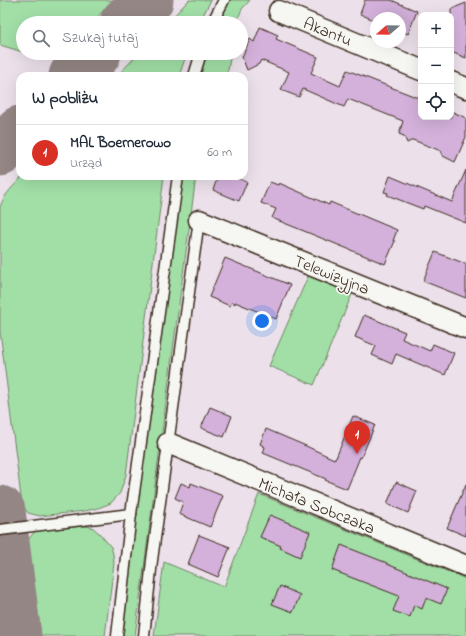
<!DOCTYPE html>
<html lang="pl">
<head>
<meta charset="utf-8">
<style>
  :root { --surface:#fff; --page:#f2f2f3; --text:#1f2937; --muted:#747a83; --line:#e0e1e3; --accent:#d93025 }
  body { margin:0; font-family:"Indie Flower",sans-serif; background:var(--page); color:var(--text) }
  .controls { position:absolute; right:12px; top:12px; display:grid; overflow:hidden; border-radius:8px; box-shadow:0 4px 16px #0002 }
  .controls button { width:36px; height:36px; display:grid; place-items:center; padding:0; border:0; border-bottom:1px solid var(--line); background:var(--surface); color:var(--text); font:20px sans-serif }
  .compass { position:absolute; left:370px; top:12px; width:36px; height:36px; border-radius:50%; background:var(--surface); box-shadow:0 4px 16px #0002; rotate:250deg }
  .you { position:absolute; left:262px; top:321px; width:14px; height:14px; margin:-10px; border:3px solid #fff; border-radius:50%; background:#1a73e8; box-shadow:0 0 0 6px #1a73e833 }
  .badge { display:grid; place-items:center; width:26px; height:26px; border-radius:50%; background:var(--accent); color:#fff; font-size:13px; font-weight:700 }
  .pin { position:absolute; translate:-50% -33px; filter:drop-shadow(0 1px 2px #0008) }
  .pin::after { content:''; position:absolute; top:21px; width:14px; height:12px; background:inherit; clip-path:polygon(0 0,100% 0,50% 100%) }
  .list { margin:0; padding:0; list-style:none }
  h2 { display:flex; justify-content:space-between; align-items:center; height:52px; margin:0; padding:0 16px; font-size:17px }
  h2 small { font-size:13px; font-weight:400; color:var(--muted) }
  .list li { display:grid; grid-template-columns:26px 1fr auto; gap:12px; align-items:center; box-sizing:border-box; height:56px; padding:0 16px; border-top:1px solid var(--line) }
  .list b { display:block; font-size:15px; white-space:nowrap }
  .list p { margin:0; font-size:13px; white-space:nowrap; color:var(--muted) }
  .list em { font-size:13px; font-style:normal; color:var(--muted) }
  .icon { flex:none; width:22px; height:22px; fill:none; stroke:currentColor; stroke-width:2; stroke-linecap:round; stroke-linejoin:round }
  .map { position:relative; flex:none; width:466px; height:636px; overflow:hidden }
  .search { position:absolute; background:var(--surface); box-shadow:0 4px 16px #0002; left:16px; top:16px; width:232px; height:44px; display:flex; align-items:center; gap:10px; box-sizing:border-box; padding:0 14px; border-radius:22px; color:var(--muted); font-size:15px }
  .panel { position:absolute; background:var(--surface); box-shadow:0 4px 16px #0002; left:16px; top:72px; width:232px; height:108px; border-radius:12px }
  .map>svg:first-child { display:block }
  .green { fill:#a2dfa7; stroke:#6e8462 }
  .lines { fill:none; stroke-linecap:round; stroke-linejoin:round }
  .taxiway { stroke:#948684; stroke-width:51 }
  .building { fill:#d4b1db; stroke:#3b2a1e }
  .service-casing { stroke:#3b2a1e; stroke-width:13 }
  .minor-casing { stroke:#3b2a1e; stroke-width:23 }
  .service { stroke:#f6f6f2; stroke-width:10 }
  .minor { stroke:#f6f6f2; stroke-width:20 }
  .labels { text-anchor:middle; stroke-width:3.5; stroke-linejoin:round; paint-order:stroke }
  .street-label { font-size:17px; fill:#3b2a1e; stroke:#f6f6f2 }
</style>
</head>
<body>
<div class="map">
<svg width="466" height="636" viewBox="0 0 466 636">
  <rect width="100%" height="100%" fill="#ece1eb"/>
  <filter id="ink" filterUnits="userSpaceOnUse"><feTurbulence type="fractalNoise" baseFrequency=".025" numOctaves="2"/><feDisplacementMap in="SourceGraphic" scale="8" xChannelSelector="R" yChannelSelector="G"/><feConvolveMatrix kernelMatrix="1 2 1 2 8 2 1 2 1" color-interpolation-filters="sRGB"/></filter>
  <g filter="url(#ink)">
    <g class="green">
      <path d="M 0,0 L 113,0 L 92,23 L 23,23 L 23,52 L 0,45 Z"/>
      <path d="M 189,0 L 211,0 L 199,23 L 167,23 Z"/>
      <path d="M 230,0 L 250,0 L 242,9 L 236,23 L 217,23 Z"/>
      <path d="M 27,53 L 60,53 L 49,60 Z"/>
      <path d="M 139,53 L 187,53 L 179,76 L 117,76 Z"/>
      <path d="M 204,53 L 231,53 L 228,70 L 224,76 L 197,76 Z"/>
      <path d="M 23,176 L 164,176 L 126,475 L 120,493 L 111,503 L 98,508 L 85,511 L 40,516 L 28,513 L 22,505 L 0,331 L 0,207 C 4,194 14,186 23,176 Z"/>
      <path d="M 180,176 L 196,176 L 135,636 L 119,636 Z"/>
      <path d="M 309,274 L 353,292 L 314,385 L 269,366 Z"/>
      <path d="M 259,494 L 466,579 L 466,636 L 154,636 L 164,562 L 224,587 Z"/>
      <path d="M 84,526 L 92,527 L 99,533 L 111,547 L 113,554 L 114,563 L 105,636 L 41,636 L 28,540 L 35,531 Z"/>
    </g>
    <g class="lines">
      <g class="taxiway">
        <path d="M 125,23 L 148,0"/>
        <path d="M 74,76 L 96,53"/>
        <path d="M 0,151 L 20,131"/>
        <path d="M 0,511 L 16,636"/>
      </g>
    </g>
    <g class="building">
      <path d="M 365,0 L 391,0 L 417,11 L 408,34 L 400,31 L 400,18 L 376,18 L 376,21 L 360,14 Z"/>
      <path d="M 466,3 L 466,58 L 451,52 L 451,9 Z"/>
      <path d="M 260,27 L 278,35 L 276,39 L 318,57 L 311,73 L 340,86 L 347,70 L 421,99 L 421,117 L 451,117 L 451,111 L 466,118 L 466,137 L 455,162 L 443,156 L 441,151 L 413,140 L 407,143 L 404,136 L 399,134 L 403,121 L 348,99 L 344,107 L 303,89 L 299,97 L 281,90 L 289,72 L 261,60 L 259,64 L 247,70 L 242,57 L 250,39 L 254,42 Z"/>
      <path d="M 466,170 L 466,223 L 424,206 L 423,209 L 387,195 L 388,193 L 384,192 L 390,176 L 452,202 Z"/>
      <path d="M 218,176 L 232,176 L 247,182 L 239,201 L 213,190 Z"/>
      <path d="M 270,182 L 278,185 L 279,183 L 329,205 L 330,202 L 397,230 L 393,241 L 395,241 L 385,264 L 272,218 L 276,209 L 261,203 Z"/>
      <path d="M 435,252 L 466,264 L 466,298 L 423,281 Z"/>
      <path d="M 225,258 L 290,285 L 276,319 L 235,302 L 235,304 L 232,302 L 230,306 L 209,297 Z"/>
      <path d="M 364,315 L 405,332 L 402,339 L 430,351 L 433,344 L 454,353 L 445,375 L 396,354 L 392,364 L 372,355 L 376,346 L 355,337 Z"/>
      <path d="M 210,407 L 232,416 L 224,437 L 201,428 Z"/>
      <path d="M 353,416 L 375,425 L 361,458 L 360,457 L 347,489 L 325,480 L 326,479 L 263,453 L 265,447 L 260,444 L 266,429 L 306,446 L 334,459 L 334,458 L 336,458 Z"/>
      <path d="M 396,482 L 417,491 L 408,513 L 387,504 Z"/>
      <path d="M 181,483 L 190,487 L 191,483 L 223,496 L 210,527 L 179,514 L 183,502 L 175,498 Z"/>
      <path d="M 466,484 L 466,536 L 447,528 Z"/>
      <path d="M 270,515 L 310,532 L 300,557 L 280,548 L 281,546 L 260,537 Z"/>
      <path d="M 199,535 L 230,547 L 218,577 L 188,564 Z"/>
      <path d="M 341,545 L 387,563 L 387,564 L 447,589 L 441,604 L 426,598 L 422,609 L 414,605 L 410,617 L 393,611 L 399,596 L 332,570 Z"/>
      <path d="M 280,586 L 300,595 L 293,612 L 272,604 Z"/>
    </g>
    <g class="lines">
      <g class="service-casing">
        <g id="service">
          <path d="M 212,23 L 224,0"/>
          <path d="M 194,76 L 201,53"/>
          <path d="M 0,530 L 131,514"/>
          <path d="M 117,636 L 131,514 L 178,176"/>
          <path d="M 144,636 L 152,560 L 199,220"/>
        </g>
      </g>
      <g class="minor-casing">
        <g id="minor">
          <path d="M 279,11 L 421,70"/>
          <path d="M 451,82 L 466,88"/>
          <path d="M 199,220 L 466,328"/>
          <path d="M 168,443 L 466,566"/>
        </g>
      </g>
      <use href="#service" class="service"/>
      <use href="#minor" class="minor"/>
    </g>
  </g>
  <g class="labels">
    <g class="street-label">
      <text transform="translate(328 31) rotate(22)" y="6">Akantu</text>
      <text transform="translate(332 274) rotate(22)" y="6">Telewizyjna</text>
      <text transform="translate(317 505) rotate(22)" y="6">Michała Sobczaka</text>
    </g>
  </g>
</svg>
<div class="controls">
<button>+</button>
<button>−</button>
<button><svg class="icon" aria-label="locate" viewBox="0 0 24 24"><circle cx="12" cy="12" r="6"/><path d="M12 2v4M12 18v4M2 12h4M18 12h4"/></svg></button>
</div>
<svg class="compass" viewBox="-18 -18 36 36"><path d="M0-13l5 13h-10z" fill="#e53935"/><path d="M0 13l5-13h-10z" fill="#747a83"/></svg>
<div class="you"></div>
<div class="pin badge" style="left:357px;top:454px">1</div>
<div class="search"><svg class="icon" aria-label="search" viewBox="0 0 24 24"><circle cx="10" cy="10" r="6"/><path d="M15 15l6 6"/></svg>Szukaj tutaj</div>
<section class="panel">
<h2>W pobliżu<small></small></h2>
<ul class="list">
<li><span class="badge">1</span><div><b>MAL Boernerowo</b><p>Urząd</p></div><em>60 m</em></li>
</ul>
</section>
</div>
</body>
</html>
